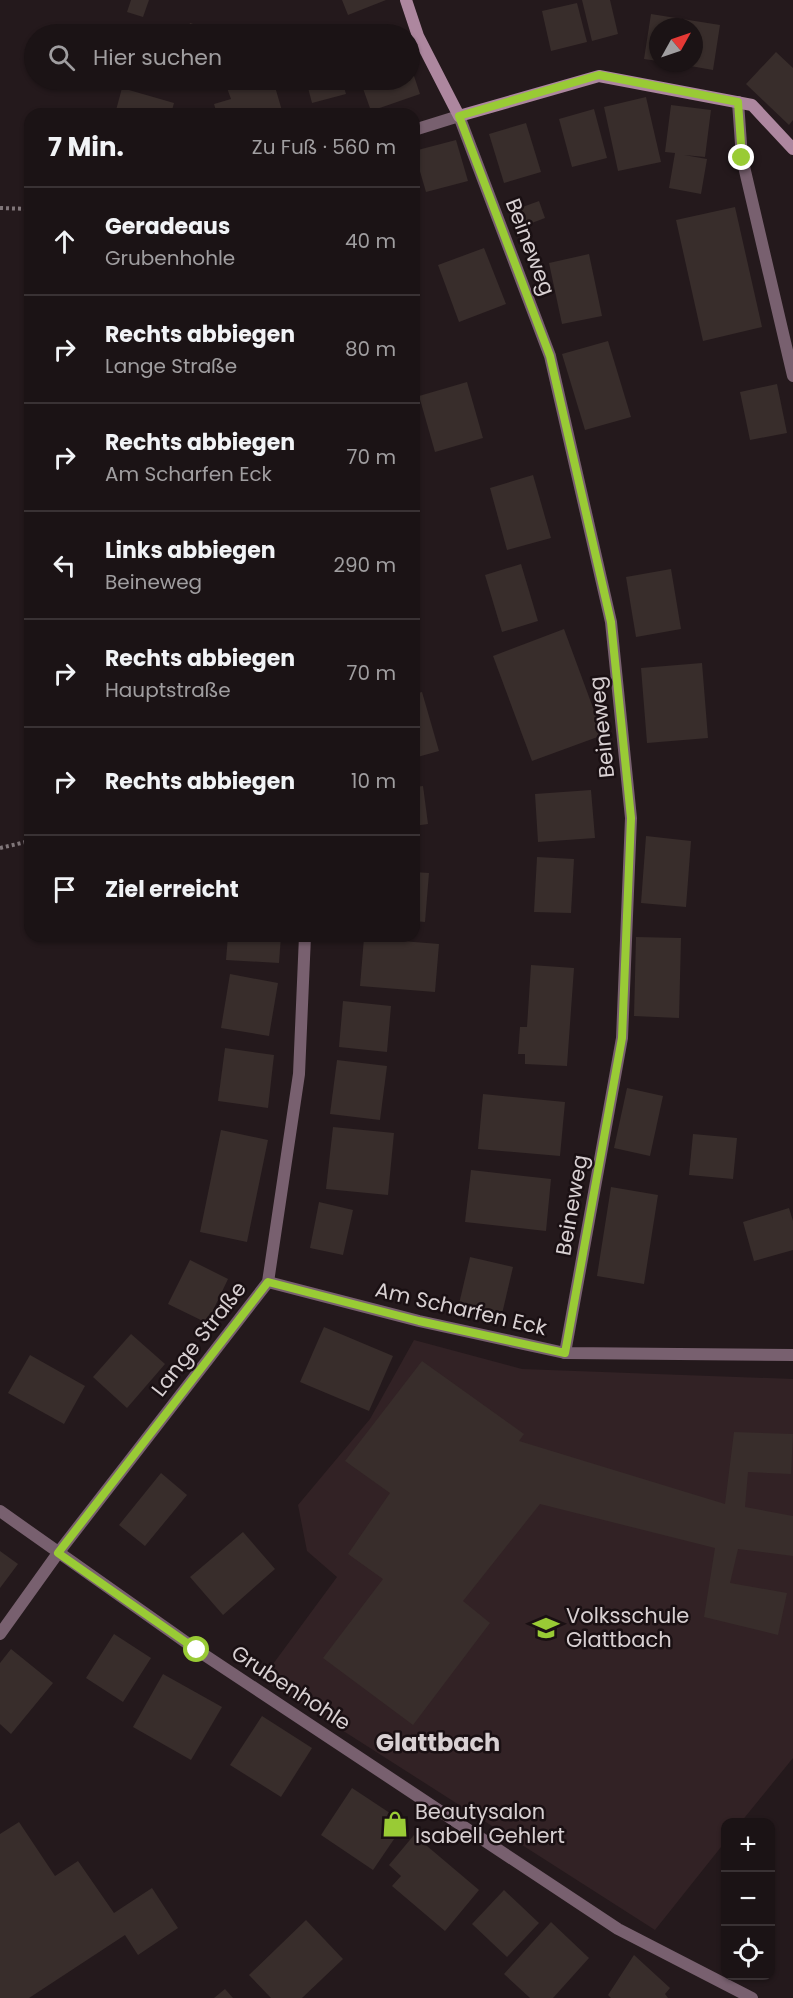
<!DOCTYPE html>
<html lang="de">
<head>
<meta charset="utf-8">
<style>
  :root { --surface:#1b1315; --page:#282022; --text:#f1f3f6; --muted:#a09ea0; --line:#393234 }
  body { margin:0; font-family:Poppins,sans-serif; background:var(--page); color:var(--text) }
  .controls { position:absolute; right:18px; bottom:18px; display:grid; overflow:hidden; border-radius:12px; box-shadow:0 2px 4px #0004 }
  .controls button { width:54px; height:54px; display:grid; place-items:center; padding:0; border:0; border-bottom:2px solid var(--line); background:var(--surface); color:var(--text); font:30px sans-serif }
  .compass { position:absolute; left:649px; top:18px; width:54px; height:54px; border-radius:50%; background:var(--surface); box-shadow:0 2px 4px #0004; rotate:50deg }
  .stop { position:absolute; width:18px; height:18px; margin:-14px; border:4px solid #99cb35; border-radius:50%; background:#fff }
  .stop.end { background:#99cb35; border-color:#fff; box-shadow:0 2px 6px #0008 }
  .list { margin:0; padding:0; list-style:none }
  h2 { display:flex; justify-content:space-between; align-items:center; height:78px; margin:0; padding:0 24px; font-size:26px }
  h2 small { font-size:20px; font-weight:400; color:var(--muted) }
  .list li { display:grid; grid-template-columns:39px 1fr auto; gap:18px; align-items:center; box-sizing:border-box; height:108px; padding:0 24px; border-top:2px solid var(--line) }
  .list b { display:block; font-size:22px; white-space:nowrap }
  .list p { margin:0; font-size:20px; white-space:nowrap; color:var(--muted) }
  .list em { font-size:20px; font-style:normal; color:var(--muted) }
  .icon { flex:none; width:33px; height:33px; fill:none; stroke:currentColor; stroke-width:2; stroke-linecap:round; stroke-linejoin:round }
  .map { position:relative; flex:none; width:793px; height:1998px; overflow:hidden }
  .search { position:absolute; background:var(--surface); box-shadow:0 2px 4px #0004; left:24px; top:24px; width:396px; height:66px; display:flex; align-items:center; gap:15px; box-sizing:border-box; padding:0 21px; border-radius:33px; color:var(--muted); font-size:22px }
  .panel { position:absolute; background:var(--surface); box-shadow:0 2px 4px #0004; left:24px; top:108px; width:396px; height:834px; border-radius:18px }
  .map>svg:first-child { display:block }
  .built { fill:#322225 }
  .building { fill:#382d2b }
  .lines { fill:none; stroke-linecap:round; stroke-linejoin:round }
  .path { stroke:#807679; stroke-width:4; stroke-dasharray:3 3; stroke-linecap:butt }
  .lane { stroke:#78606f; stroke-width:12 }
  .street { stroke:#78606f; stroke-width:12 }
  .secondary { stroke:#ad879f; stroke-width:12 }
  .route { stroke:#99cb35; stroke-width:8 }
  .labels { text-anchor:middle; stroke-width:5; stroke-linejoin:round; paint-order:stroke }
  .street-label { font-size:21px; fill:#d8d0d2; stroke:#1a1013 }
  .poi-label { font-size:21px; fill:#d8d0d2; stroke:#1a1013; text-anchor:start }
  .quarter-label { font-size:24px; font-weight:bold; fill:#d8d0d2; stroke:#1a1013 }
</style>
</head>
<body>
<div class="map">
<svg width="793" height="1998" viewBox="0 0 793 1998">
  <rect width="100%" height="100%" fill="#24191c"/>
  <path class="built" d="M 414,1340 L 522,1369 L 793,1379 L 793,1758 L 741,1822 L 726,1822 L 725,1842 L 655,1930 L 262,1679 L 337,1577 L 307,1551 L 298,1505 L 370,1419 Z"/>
  <g class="building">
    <path d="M 131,0 L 149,0 L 143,17 L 127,12 Z"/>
    <path d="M 342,0 L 386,0 L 348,15 Z"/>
    <path d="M 582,0 L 610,0 L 618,34 L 592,41 Z"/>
    <path d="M 577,3 L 587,42 L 551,51 L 542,11 Z"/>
    <path d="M 651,14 L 720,25 L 713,70 L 679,64 L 694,63 L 694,27 L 658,27 L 658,61 L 644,59 Z"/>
    <path d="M 190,23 L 212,30 L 210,34 L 186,34 Z"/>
    <path d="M 398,29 L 400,34 L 383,34 Z"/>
    <path d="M 776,52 L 793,68 L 793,120 L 789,125 L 746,84 Z"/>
    <path d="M 410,64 L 420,94 L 371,111 L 360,80 L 410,80 Z"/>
    <path d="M 224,80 L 273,80 L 283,114 L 217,114 L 214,104 L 231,99 Z"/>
    <path d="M 306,80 L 342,80 L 346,94 L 312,103 Z"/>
    <path d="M 122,88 L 174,103 L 171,114 L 115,114 Z"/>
    <path d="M 646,97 L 661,162 L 618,171 L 604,107 Z"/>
    <path d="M 671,105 L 711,110 L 705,157 L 684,155 L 707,159 L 701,194 L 669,188 L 675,153 L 665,152 Z"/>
    <path d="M 594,109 L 607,158 L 572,167 L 559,119 Z"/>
    <path d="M 526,123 L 541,172 L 504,183 L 489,134 Z"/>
    <path d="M 456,140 L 468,181 L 426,192 L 414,151 Z"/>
    <path d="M 539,201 L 545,218 L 524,226 L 517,209 Z"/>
    <path d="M 735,207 L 762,327 L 703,341 L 676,220 Z"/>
    <path d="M 484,248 L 506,304 L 459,322 L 438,265 Z"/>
    <path d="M 589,254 L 602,316 L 562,324 L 549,263 Z"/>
    <path d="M 608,341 L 631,417 L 585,430 L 562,354 Z"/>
    <path d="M 467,382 L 483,438 L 435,452 L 419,396 Z"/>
    <path d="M 777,384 L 787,433 L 750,440 L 740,392 Z"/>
    <path d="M 533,475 L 551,538 L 507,550 L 490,488 Z"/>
    <path d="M 521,564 L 538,621 L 502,632 L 485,575 Z"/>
    <path d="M 671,569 L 681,629 L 636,637 L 626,577 Z"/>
    <path d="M 564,629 L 603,735 L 532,761 L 493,656 Z"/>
    <path d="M 702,663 L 708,738 L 647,743 L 641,668 Z"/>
    <path d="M 422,692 L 439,751 L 414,758 L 414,694 Z"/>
    <path d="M 423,786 L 428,824 L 414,826 L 414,787 Z"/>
    <path d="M 591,790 L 595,838 L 538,842 L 535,794 Z"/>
    <path d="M 646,836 L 691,841 L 686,907 L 641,903 Z"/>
    <path d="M 537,857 L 574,859 L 571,913 L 534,912 Z"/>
    <path d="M 414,872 L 429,873 L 425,922 L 414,921 Z"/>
    <path d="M 228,936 L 281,936 L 279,963 L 226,960 Z"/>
    <path d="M 636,937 L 681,938 L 679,1018 L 634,1016 Z"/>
    <path d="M 364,938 L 439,944 L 435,992 L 360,986 Z"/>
    <path d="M 531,965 L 574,968 L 567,1066 L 525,1064 L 525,1054 L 518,1054 L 520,1027 L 527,1027 Z"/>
    <path d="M 230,974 L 278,983 L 269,1036 L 221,1028 Z"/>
    <path d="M 343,1001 L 391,1006 L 387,1052 L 339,1047 Z"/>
    <path d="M 225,1048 L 274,1055 L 268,1108 L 218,1101 Z"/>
    <path d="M 337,1060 L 387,1066 L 380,1120 L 330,1114 Z"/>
    <path d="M 627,1088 L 663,1096 L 650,1156 L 614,1148 Z"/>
    <path d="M 483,1094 L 565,1102 L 560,1156 L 478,1149 Z"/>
    <path d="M 333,1127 L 394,1133 L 388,1195 L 326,1189 Z"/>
    <path d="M 221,1130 L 268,1140 L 247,1242 L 200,1232 Z"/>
    <path d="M 693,1134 L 737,1138 L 733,1179 L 689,1175 Z"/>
    <path d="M 471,1170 L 551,1179 L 546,1231 L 465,1222 Z"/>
    <path d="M 611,1187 L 658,1195 L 644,1284 L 597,1276 Z"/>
    <path d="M 319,1202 L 353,1210 L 343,1255 L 310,1248 Z"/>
    <path d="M 789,1208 L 793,1221 L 793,1250 L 754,1261 L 743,1222 Z"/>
    <path d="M 470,1257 L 513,1267 L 502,1314 L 459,1304 Z"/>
    <path d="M 190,1260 L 228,1279 L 207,1323 L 168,1304 Z"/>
    <path d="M 324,1327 L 393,1356 L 369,1411 L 300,1382 Z"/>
    <path d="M 131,1334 L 165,1364 L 127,1408 L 93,1377 Z"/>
    <path d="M 30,1355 L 85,1386 L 64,1424 L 8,1393 Z"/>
    <path d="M 422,1361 L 524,1434 L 519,1441 L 725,1504 L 734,1432 L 793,1434 L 791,1474 L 748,1472 L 745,1507 L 793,1516 L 793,1556 L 738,1549 L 730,1583 L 787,1593 L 778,1635 L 704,1617 L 715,1548 L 540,1504 L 463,1601 L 490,1623 L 413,1725 L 323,1658 L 383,1579 L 348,1554 L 390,1493 L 345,1461 Z"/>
    <path d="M 161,1473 L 187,1495 L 145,1546 L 119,1525 Z"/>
    <path d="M 243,1532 L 275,1569 L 223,1615 L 190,1577 Z"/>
    <path d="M 0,1551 L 18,1564 L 0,1588 Z"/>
    <path d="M 114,1634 L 151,1658 L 123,1702 L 86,1678 Z"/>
    <path d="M 11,1649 L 53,1683 L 11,1734 L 0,1724 L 0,1663 Z"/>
    <path d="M 163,1674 L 222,1707 L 191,1760 L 133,1727 Z"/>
    <path d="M 262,1716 L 312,1748 L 281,1797 L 230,1765 Z"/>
    <path d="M 352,1788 L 405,1823 L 373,1870 L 321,1835 Z"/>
    <path d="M 19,1822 L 55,1876 L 78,1861 L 114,1913 L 152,1888 L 178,1928 L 138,1955 L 125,1935 L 29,1998 L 0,1998 L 0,1834 Z"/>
    <path d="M 414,1835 L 479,1890 L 445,1931 L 392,1886 L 401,1876 L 389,1865 Z"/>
    <path d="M 504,1890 L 539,1923 L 507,1957 L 472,1924 Z"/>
    <path d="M 306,1920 L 343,1959 L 302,1998 L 271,1998 L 249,1975 Z"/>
    <path d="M 551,1922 L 589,1958 L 553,1998 L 530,1998 L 504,1974 Z"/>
    <path d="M 634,1955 L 670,1988 L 665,1994 L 668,1998 L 611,1998 L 608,1995 Z"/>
    <path d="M 225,1989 L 233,1998 L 214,1998 Z"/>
  </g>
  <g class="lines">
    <g class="path">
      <path d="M 0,208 L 30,209"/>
      <path d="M 0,848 L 30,841"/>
    </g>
    <path class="lane" d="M 738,102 L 742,158 L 793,376"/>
    <g class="street">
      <path d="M 414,130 L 459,116 L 550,356 L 611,622 L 631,818 L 622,1038 L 565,1353"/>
      <path d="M 268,1282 L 419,1321 L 565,1353 L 793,1355"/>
      <path d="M 0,1511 L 197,1650 L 618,1929 L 752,1998"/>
      <path d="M 0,1634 L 58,1553 L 268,1282 L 299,1074 L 305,936"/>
    </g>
    <path class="secondary" d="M 406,0 L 418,36 L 459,116 L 599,76 L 752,105 L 793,149"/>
  </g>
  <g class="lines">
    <path class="route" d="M 197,1650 L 58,1553 L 268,1282 L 419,1321 L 565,1353 L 622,1038 L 631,818 L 611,622 L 550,356 L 459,116 L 599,75 L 738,102 L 742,158"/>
  </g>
  <defs>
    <g id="school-bare" transform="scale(2.07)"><path d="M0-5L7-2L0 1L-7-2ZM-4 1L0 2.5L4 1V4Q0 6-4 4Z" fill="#99cb35" stroke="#1a1013" stroke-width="2.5" paint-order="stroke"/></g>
    <g id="shop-bare" transform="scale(2.07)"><path d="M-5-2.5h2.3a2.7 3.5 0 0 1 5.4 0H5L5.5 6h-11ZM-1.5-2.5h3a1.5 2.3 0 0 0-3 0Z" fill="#99cb35" stroke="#1a1013" stroke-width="2.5" paint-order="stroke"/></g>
  </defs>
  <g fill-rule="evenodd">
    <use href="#school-bare" x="546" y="1628"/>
    <use href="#shop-bare" x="395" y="1824"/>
  </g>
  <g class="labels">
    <g class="street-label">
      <text transform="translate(530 247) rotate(69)" y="7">Beineweg</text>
      <text transform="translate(602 727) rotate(-96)" y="7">Beineweg</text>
      <text transform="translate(572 1205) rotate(-80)" y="7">Beineweg</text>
      <text transform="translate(461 1309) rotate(13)" y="7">Am Scharfen Eck</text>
      <text transform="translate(199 1339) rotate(-52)" y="7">Lange Straße</text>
      <text transform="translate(291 1688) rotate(33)" y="7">Grubenhohle</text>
    </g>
    <g class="poi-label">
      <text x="566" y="1623">Volksschule<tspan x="566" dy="24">Glattbach</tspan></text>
      <text x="415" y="1819">Beautysalon<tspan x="415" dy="24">Isabell Gehlert</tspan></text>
    </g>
    <g class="quarter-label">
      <text x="438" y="1751">Glattbach</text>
    </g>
  </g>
</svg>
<div class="controls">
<button>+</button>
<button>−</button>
<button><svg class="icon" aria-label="locate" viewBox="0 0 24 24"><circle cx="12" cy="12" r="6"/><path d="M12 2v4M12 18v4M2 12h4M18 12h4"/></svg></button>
</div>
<svg class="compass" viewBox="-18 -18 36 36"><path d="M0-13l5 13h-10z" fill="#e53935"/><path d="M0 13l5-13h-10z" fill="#a09ea0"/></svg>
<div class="stop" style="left:197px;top:1650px"></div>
<div class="stop end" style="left:742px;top:158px"></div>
<div class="search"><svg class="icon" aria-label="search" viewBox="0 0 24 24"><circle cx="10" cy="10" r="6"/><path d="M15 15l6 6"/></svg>Hier suchen</div>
<section class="panel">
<h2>7 Min.<small>Zu Fuß · 560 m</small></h2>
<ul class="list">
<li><svg class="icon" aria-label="ahead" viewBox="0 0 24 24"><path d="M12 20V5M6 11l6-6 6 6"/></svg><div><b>Geradeaus</b><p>Grubenhohle</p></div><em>40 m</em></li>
<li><svg class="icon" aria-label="right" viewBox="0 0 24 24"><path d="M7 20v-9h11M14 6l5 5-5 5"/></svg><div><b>Rechts abbiegen</b><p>Lange Straße</p></div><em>80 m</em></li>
<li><svg class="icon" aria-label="right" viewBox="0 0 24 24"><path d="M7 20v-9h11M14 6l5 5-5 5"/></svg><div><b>Rechts abbiegen</b><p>Am Scharfen Eck</p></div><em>70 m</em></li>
<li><svg class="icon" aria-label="left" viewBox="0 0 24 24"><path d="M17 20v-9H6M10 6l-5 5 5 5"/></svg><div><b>Links abbiegen</b><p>Beineweg</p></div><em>290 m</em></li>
<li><svg class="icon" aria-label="right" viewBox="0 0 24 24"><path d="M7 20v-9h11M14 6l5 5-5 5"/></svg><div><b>Rechts abbiegen</b><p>Hauptstraße</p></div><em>70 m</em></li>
<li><svg class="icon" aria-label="right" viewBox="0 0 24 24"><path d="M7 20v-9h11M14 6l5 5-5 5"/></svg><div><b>Rechts abbiegen</b></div><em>10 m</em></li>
<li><svg class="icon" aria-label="arrive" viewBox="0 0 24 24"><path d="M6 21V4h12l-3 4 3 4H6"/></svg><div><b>Ziel erreicht</b></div></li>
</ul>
</section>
</div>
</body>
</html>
